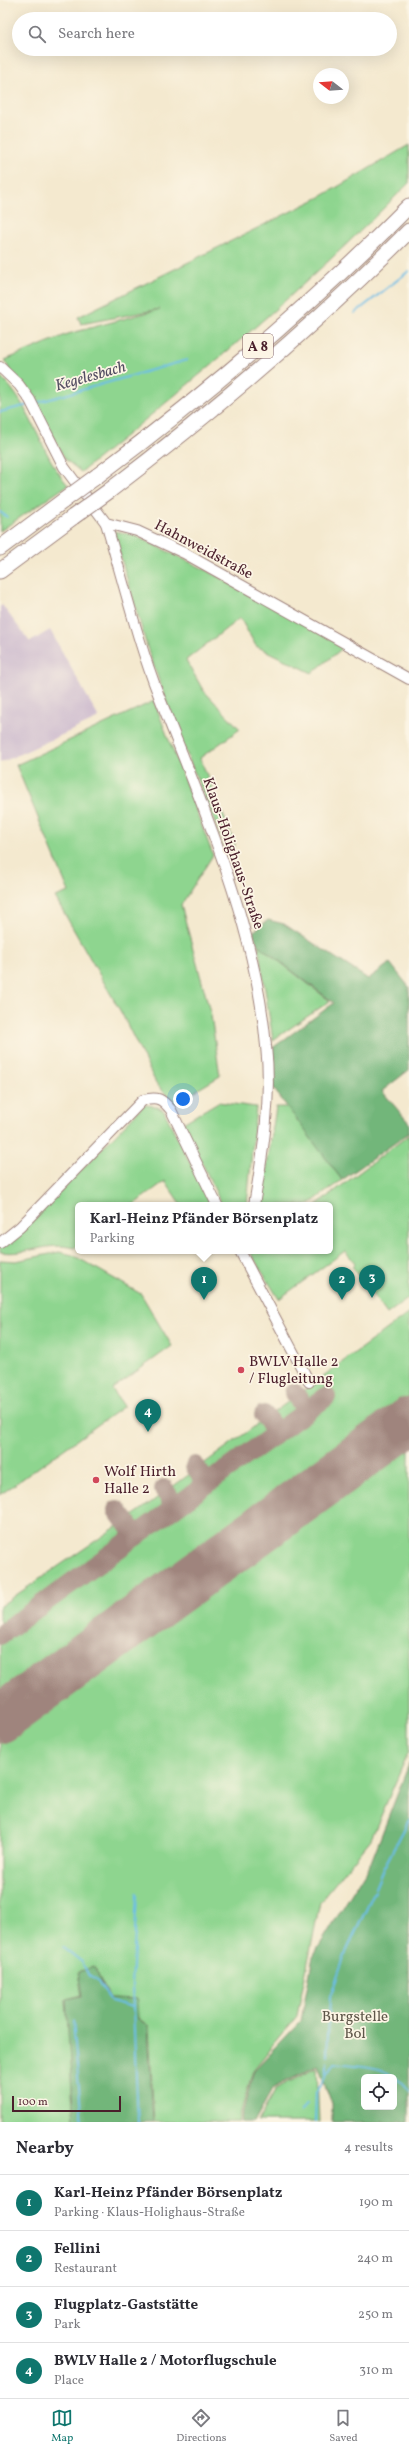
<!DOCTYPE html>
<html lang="en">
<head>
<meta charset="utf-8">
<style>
  :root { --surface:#fff; --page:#f7f7f7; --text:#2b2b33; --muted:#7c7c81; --line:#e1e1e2; --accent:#0f766e }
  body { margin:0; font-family:Vollkorn,serif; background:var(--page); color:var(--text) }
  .controls { position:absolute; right:12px; bottom:12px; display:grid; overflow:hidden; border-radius:6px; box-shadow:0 4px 16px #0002 }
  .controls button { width:36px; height:36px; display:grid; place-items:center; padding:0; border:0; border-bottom:1px solid var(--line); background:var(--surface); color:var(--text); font:20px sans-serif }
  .compass { position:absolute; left:313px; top:68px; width:36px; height:36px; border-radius:50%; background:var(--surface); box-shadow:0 4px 16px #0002; rotate:287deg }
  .scale { position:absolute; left:12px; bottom:10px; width:109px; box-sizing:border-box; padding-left:4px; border:2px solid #4a1f2b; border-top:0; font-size:11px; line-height:14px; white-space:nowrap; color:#4a1f2b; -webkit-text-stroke:3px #fcf5e5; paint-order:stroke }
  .you { position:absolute; left:183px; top:1099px; width:14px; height:14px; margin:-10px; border:3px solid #fff; border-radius:50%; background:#1a73e8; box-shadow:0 0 0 6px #1a73e833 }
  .badge { display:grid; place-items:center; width:26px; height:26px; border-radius:50%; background:var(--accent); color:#fff; font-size:13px; font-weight:700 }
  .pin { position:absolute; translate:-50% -33px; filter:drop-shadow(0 1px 2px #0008) }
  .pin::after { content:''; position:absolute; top:21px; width:14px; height:12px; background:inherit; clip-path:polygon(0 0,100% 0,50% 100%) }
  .popup { position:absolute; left:75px; top:1202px; width:258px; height:52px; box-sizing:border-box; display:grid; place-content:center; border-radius:6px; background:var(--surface); filter:drop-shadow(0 1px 3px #0005); font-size:13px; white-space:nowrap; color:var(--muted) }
  .popup b { font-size:15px; color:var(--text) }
  .popup::after { content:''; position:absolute; left:50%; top:100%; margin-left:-8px; border:8px solid transparent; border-top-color:var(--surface) }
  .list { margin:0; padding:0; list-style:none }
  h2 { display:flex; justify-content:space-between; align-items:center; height:52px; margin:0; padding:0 16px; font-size:17px }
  h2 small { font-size:13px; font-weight:400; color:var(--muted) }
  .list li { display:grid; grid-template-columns:26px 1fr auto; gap:12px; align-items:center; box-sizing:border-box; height:56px; padding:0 16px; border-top:1px solid var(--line) }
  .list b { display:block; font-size:15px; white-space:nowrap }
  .list p { margin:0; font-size:13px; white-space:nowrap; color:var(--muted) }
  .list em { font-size:13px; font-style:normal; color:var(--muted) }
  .icon { flex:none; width:22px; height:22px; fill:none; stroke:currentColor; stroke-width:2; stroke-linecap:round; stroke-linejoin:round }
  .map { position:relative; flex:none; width:409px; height:2122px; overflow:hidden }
  .search { position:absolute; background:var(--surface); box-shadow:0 4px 16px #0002; left:12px; right:12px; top:12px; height:44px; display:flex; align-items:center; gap:10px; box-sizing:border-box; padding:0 14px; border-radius:22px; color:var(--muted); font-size:15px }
  .sheet { height:276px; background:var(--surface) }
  nav { display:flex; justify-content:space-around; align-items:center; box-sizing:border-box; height:56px; border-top:1px solid var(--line); background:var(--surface); font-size:11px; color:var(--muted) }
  nav a { display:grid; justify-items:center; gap:2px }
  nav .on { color:var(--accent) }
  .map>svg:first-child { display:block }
  .industrial { fill:#cfbdcf }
  .green { fill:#8ed58f; stroke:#6c7a5d }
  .forest { fill:#72b67a; stroke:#5e6a52; fill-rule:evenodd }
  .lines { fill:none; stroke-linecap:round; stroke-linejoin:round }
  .stream { stroke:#6cbee7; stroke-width:2 }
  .taxiway { stroke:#9f847d; stroke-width:20 }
  .runway { stroke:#9f847d; stroke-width:49 }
  .minor-casing { stroke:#9f847d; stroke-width:12 }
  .highway-casing { stroke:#9f847d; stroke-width:17 }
  .minor { stroke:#fff; stroke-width:10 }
  .highway { stroke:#fff; stroke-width:15 }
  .highway-bridge-casing { stroke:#9f847d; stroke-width:17; stroke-linecap:butt }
  .highway-bridge { stroke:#fff; stroke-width:15 }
  .poi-dot { fill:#d1495b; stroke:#fcf5e5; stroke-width:1.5 }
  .labels { text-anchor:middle; stroke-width:3.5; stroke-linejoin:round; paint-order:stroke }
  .shield { fill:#fcf5e5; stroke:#7f5f63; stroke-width:1 }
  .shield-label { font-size:14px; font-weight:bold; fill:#4a1f2b }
  .street-label { font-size:15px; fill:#4a1f2b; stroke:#fcf5e5 }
  .poi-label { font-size:15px; fill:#4a1f2b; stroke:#fcf5e5; text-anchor:start }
  .park-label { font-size:15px; fill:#5e5649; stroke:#fcf5e5 }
  .water-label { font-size:16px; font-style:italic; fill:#544f63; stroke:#fcf5e5 }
</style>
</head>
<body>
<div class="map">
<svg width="409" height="2122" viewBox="0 0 409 2122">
  <rect width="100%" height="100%" fill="#fcf5e5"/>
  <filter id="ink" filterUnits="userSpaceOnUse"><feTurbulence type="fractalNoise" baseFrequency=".025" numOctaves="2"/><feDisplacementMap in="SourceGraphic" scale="8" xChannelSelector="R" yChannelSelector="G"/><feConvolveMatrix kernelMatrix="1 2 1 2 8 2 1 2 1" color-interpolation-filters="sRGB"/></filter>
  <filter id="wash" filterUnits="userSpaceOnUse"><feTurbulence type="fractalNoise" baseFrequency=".012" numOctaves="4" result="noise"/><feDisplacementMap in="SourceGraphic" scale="16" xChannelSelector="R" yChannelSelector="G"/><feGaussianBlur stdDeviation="0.9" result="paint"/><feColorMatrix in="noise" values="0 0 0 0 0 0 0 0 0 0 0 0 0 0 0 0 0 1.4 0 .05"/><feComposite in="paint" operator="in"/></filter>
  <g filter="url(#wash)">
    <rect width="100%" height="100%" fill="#f4e9cf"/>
    <path class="industrial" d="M 2,605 L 30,642 L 50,630 L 99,718 L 0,763 L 0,607 Z"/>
    <g class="green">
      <path d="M 409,145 L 409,183 C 307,287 194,381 81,472 L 65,459 L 24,384 L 9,369 L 5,360 L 68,334 L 160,309 L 81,324 L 78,317 L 322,196 Z"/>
      <path d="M 0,376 C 33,407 39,452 68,485 L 0,531 Z"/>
      <path d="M 113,531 L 134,535 L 208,571 L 344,647 L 312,673 L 256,646 L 240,618 L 186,660 L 203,690 L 240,729 L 200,758 L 235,844 L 229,857 L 175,725 L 148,650 Z"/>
      <path d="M 154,701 L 213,855 L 181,905 L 211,1015 L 220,1076 L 174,1104 L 156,1083 L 122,1014 L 55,897 L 69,892 L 16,765 Z"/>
      <path d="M 258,945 L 330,1001 L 273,1040 Z"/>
      <path d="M 218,1102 L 256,1107 L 247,1205 L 222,1205 L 183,1123 Z"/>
      <path d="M 144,1105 L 156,1106 L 164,1111 L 211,1205 L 181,1205 L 165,1181 L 133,1205 L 78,1205 L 78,1245 L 74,1248 C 47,1241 27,1256 0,1252 L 0,1248 L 34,1219 Z"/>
      <path d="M 276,1107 L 288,1107 L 342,1180 L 308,1205 L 261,1205 Z"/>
      <path d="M 409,1135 L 409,1298 L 387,1314 L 352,1266 L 355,1263 L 345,1251 L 279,1299 L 251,1254 L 255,1251 L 330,1251 L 330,1205 L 316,1205 Z"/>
      <path d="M 59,1252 L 73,1255 L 141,1294 L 172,1346 L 112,1389 L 124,1406 L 0,1495 L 0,1260 L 16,1261 Z"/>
      <path d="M 409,1313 L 409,1751 L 371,1839 L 320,1902 L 297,2016 L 253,2070 L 238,2122 L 154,2122 L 149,2026 L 138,2018 L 137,1999 L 110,1998 L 94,1967 L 78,1972 L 82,1995 L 66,1999 L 74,2122 L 0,2122 L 0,1606 L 138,1512 Z"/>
      <path d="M 317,2068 L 319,2122 L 258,2122 L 275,2089 Z"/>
    </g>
    <g class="forest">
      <path d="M 268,920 L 284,924 L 368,979 L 390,963 L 409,987 L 409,1070 L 382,1091 L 409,1123 L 409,1133 L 342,1180 L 273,1088 L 271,1049 L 334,1003 L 257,944 L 253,932 Z"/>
      <path d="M 409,1764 L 409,2122 L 332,2122 L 332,2104 L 318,2066 L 273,2088 L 254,2122 L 240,2122 L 254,2070 L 301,2021 L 313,1956 L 371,1862 ZM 364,2077 L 394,2077 L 394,2107 L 364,2107 Z"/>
      <path d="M 94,1967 L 109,1998 L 137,1999 L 137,2018 L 148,2026 L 153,2122 L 74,2122 L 66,1999 L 82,1996 L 78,1972 Z"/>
    </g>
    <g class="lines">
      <g class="stream">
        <path d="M 355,313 L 409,271"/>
        <path d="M 36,403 L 187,360"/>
        <path d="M 0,412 L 28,405"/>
        <path d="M 0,512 L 7,517"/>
        <path d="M 375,1888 L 383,1869 L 409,1820"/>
        <path d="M 137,1894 L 132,1985 L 138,2122"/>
        <path d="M 63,1947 L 82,1962 L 89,1976 L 99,1982 L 111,2001 L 133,2007"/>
        <path d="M 73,2021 L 82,2122"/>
        <path d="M 327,2055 L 330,1997 L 347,1950 L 375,1891"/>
        <path d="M 327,2074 L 327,2061"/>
        <path d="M 301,2112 L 307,2104"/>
        <path d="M 315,2122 L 316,2092 L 335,2063 C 366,2066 389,2065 409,2091"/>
      </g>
      <g class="taxiway">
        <path d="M 294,1393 L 307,1411"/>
        <path d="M 264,1415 L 277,1432"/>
        <path d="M 195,1466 L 207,1484"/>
        <path d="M 164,1489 L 175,1507"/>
        <path d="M 117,1510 L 136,1536"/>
        <path d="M 0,1635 L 326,1397"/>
      </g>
      <path class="runway" d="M 0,1719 L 409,1421"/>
    </g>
  </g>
  <g filter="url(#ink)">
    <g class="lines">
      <g class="minor-casing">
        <g id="minor">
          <path d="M 0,367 L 19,385 L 30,400 L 64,467 L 106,523 L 137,531 L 184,553 L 409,679"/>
          <path d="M 106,523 C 123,580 137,640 159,696 C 204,810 255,923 266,1046 C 272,1099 263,1152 254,1205"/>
          <path d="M 0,1243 L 20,1227 L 143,1100 C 158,1096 162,1099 171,1110 L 217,1205"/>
          <path d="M 240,1251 L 309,1382"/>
        </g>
      </g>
      <g class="highway-casing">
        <g id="highway">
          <path d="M 97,476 C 207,394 313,303 409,206"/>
          <path d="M 109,491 C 214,411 315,325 409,231"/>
          <path d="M 0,548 L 63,501"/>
          <path d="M 0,571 L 73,517"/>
        </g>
      </g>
      <use href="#minor" class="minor"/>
      <use href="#highway" class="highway"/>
      <g class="highway-bridge-casing">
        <g id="highway-bridge">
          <path d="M 63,501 L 97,476"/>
          <path d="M 73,517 L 109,491"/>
        </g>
      </g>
      <use href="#highway-bridge" class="highway-bridge"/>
    </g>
  </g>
  <g class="poi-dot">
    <circle cx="241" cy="1370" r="4"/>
    <circle cx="96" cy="1480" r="4"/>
  </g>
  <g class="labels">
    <rect class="shield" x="243" y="334" width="30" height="24" rx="3"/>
    <g class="shield-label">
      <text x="258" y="351">A 8</text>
    </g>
    <g class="street-label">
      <text transform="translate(204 549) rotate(28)" y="5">Hahnweidstraße</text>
      <text transform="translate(234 853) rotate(71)" y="5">Klaus-Holighaus-Straße</text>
    </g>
    <g class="poi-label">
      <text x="249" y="1366">BWLV Halle 2<tspan x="249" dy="17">/ Flugleitung</tspan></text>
      <text x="104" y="1476">Wolf Hirth<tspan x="104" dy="17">Halle 2</tspan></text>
    </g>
    <g class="park-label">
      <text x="355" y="2021">Burgstelle<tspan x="355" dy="17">Bol</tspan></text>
    </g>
    <g class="water-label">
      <text transform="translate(90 375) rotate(-16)" y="6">Kegelesbach</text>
    </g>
  </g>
</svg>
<div class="controls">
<button><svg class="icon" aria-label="locate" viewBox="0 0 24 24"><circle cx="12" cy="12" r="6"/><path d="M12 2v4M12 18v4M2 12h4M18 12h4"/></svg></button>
</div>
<svg class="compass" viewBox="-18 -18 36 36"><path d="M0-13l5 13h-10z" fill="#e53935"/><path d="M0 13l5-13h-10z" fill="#7c7c81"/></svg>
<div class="scale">100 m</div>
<div class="you"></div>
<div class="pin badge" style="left:204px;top:1300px">1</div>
<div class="popup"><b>Karl-Heinz Pfänder Börsenplatz</b>Parking</div>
<div class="pin badge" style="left:342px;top:1300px">2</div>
<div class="pin badge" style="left:372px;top:1298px">3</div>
<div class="pin badge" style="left:148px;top:1432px">4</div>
<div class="search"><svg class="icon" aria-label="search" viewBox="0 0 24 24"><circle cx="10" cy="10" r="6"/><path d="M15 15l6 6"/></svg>Search here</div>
</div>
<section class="sheet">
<h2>Nearby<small>4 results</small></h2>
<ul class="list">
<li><span class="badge">1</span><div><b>Karl-Heinz Pfänder Börsenplatz</b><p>Parking · Klaus-Holighaus-Straße</p></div><em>190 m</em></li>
<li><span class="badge">2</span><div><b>Fellini</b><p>Restaurant</p></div><em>240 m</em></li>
<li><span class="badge">3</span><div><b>Flugplatz-Gaststätte</b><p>Park</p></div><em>250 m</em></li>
<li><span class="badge">4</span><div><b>BWLV Halle 2 / Motorflugschule</b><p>Place</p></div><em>310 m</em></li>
</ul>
</section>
<nav>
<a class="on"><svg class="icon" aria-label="map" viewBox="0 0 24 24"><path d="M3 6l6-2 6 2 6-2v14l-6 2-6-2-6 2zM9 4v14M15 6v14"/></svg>Map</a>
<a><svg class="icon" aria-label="directions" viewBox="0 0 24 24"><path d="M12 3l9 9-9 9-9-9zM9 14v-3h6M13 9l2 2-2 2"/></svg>Directions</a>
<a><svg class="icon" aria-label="saved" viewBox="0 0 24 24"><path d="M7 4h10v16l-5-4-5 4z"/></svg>Saved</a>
</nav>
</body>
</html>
